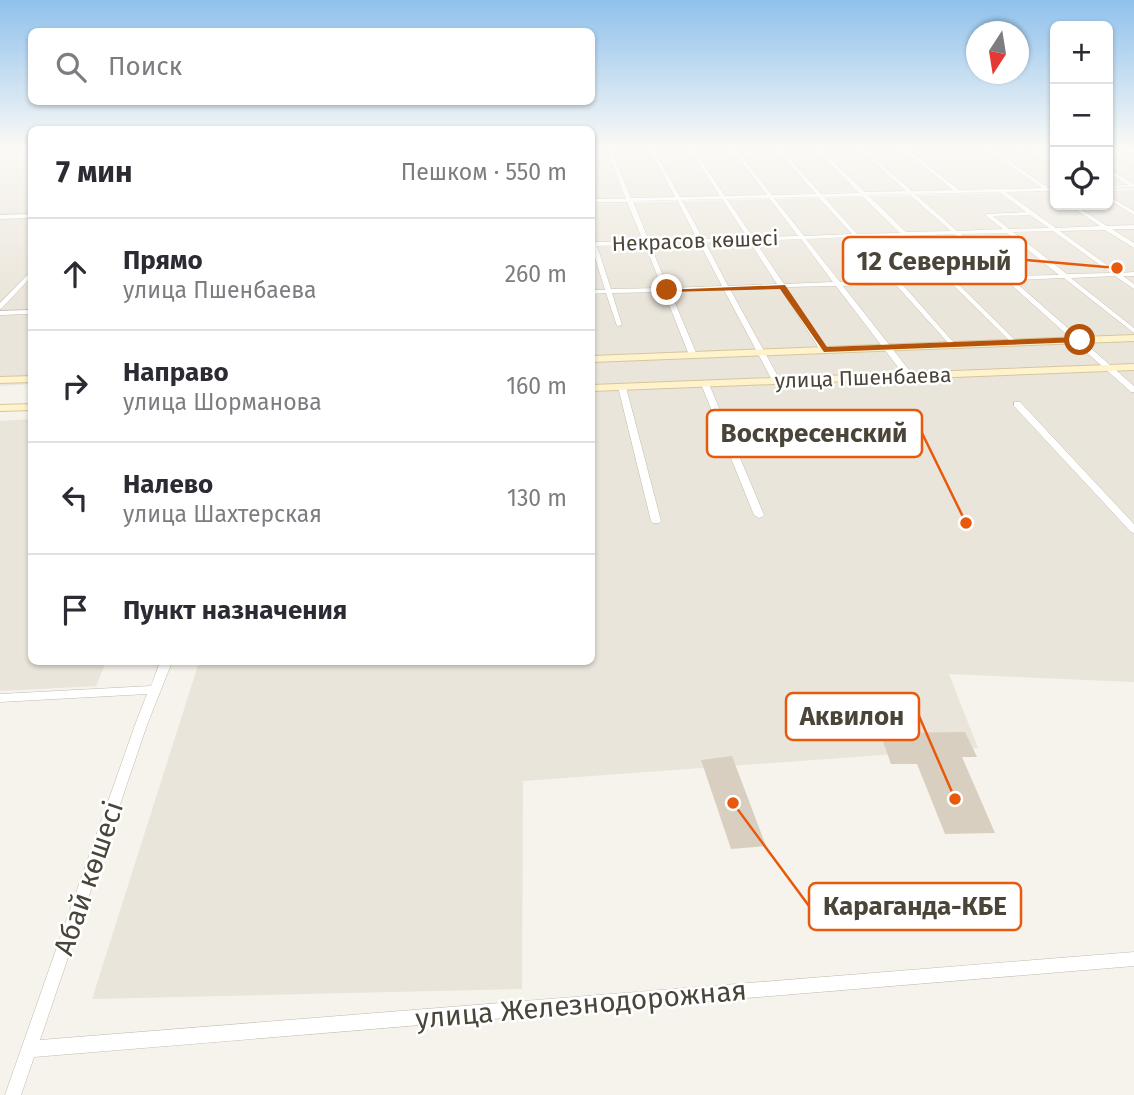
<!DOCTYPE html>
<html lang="ru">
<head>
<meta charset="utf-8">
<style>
  :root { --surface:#fff; --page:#f2f2f3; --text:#2b2b33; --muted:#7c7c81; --line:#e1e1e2 }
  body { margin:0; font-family:"Fira Sans",sans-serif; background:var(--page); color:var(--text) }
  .controls { position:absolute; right:21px; top:21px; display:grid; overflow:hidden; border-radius:10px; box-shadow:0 2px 5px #0004 }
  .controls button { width:63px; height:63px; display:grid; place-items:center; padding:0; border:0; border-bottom:2px solid var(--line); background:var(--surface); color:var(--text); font:35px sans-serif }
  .compass { position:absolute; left:966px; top:21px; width:63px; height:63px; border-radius:50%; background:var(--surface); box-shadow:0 2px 5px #0004; rotate:192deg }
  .stop { position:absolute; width:21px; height:21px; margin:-16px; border:5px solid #b45309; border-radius:50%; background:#fff }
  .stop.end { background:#b45309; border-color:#fff; box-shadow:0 2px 7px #0008 }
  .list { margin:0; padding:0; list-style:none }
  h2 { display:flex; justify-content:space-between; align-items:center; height:91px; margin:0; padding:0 28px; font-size:30px }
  h2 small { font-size:23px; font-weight:400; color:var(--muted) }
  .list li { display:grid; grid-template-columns:46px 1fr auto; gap:21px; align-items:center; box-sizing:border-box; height:112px; padding:0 28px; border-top:2px solid var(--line) }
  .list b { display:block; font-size:26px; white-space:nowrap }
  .list p { margin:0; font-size:23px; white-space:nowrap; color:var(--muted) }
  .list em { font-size:23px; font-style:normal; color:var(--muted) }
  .icon { flex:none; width:38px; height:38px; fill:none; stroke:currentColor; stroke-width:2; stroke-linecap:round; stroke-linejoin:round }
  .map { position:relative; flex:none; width:1134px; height:1095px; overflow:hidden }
  .search { position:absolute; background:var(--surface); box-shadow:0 2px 5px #0004; left:28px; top:28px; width:567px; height:77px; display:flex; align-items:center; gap:18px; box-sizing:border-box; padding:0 24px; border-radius:10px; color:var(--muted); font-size:26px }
  .panel { position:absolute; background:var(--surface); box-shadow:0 2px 5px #0004; left:28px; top:126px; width:567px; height:539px; border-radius:10px }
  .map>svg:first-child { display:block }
  .residential { fill:#eae5da }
  .building { fill:#d8cfc1 }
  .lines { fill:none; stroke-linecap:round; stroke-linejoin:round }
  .street-casing { stroke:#c2bbae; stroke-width:1 }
  .secondary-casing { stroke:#d6c79b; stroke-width:2 }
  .street { fill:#fff; fill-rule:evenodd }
  .secondary { fill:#fff3cd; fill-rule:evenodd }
  .route { fill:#b45309 }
  .labels { text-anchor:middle; stroke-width:5; stroke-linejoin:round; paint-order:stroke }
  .far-street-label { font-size:21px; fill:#4b4439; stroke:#fff }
  .near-street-label { font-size:28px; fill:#4b4439; stroke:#fff }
  .leader { fill:none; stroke:#e8590c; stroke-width:2.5 }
  .callout-dot { fill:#e8590c; stroke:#fff; stroke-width:2.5 }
  .callout { fill:#fff; stroke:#e8590c; stroke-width:2.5 }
  .callout-label { font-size:26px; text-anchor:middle; font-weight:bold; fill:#4b4439 }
</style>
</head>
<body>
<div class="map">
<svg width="1134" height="1095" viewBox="0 0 1134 1095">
  <rect width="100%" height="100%" fill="#f6f3ec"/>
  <g class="residential">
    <path d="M 0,148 L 31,148 L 31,384 L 0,386 Z"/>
    <path d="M 592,148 L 1055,148 L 1055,187 L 592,199 Z"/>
    <path d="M 1108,149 L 1134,163 L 1134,185 L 1108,186 Z"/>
    <path d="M 1134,190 L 1134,682 L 949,674 L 978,748 L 523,781 L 522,989 L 92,999 L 199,662 L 592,662 L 592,204 L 1055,192 L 1055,205 L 1108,205 L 1108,191 Z"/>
    <path d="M 31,419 L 32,662 L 106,662 L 96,686 L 0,691 L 0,421 Z"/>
  </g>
  <g class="building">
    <path d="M 965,732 L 977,757 L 962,757 L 995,833 L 945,834 L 917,764 L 891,764 L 880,733 Z"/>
    <path d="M 732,756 L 766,846 L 731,849 L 701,760 Z"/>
  </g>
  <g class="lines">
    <g class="street-casing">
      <g id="street">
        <path d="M 606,148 L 610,148 L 631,198 L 675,197 L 649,148 L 653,148 L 680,197 L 720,196 L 689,148 L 693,148 L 725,196 L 767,195 L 731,148 L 735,148 L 772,195 L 816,194 L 776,148 L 780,148 L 821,194 L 859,193 L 815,148 L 819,148 L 865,192 L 906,191 L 858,148 L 862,148 L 912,191 L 953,190 L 901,148 L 906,148 L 959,190 L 1042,188 L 986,148 L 991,148 L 1048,188 L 1055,188 L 1055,191 L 1006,192 L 1056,228 L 1100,226 L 1069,205 L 1074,205 L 1107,226 L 1134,225 L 1134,229 L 1112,229 L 1134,243 L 1134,248 L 1105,230 L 1060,231 L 1118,273 L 1134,272 L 1134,276 L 1123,276 L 1134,284 L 1134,289 L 1115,276 L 1071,278 L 1134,328 L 1134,333 L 1064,278 L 1013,280 L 1134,386 L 1134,392 L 1131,392 L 1006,280 L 956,282 L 1016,341 L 1017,342 L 1014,344 L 1012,343 L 950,282 L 902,284 L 955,344 L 957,345 L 953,347 L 951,346 L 895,284 L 843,286 L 913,375 L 913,379 L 907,379 L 836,286 L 786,287 L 828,350 L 824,352 L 820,350 L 780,288 L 730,289 L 781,382 L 777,384 L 773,382 L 724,290 L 670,291 L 697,355 L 696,357 L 690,357 L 689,355 L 664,292 L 612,293 L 622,325 L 617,326 L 606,293 L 592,294 L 592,290 L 605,290 L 592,247 L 592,237 L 594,238 L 596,242 L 643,241 L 627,202 L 592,202 L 592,199 L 626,199 ZM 999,192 L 1026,212 L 986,214 L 986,216 L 1003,229 L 957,231 L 915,194 ZM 909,194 L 951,231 L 906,232 L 868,195 ZM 862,196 L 900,233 L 857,234 L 824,197 ZM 818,197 L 852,234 L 804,236 L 774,198 ZM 769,198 L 798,236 L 753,237 L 727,199 ZM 722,199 L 747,237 L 703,239 L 682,200 ZM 677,200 L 697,239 L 649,241 L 633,201 ZM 1030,215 L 1049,228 L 1009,229 L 993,216 ZM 1053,231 L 1111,273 L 1067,274 L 1013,232 ZM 1007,233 L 1059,275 L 1009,276 L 961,234 ZM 954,234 L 1002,277 L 953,278 L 909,236 ZM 903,236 L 946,278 L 899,280 L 860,237 ZM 854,237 L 892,280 L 840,282 L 806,239 ZM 801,239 L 833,282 L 784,284 L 755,241 ZM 749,241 L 777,284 L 728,286 L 705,242 ZM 699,242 L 722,286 L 668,288 L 650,244 ZM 645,244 L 662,288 L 611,289 L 597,246 Z"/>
        <path d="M 1026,148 L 1031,148 L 1055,162 L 1055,165 Z"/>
        <path d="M 1114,148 L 1119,148 L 1134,155 L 1134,158 Z"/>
        <path d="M 1108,169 L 1134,184 L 1134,187 L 1108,188 L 1108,186 L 1128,185 L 1108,172 Z"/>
        <path d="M 1108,196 L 1134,211 L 1134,215 L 1108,199 Z"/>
        <path d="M 32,214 L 32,218 L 0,219 L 0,215 Z"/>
        <path d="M 32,270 L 32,276 L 2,308 L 0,309 L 0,303 Z"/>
        <path d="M 32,310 L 32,314 L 0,315 L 0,311 Z"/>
        <path d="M 702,382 L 708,382 L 709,384 L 764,515 L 762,517 L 759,518 L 754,515 L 701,384 Z"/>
        <path d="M 619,385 L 622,385 L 626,387 L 661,521 L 659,523 L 653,523 L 651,521 L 618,387 Z"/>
        <path d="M 1014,402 L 1020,402 L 1134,524 L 1134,533 L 1131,532 L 1014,406 Z"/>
        <path d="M 160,662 L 172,662 L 147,725 L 40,1040 L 1134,952 L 1134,966 L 34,1057 L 21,1095 L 5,1095 L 135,725 L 147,694 L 0,702 L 0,694 L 151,686 Z"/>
      </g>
    </g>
    <g class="secondary-casing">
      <g id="secondary">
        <path d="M 1134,335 L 1134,341 L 592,362 L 592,356 Z"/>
        <path d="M 1134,364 L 1134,370 L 592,391 L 592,385 Z"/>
        <path d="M 32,376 L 32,382 L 0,383 L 0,377 Z"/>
        <path d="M 32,404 L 32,410 L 0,411 L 0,405 Z"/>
      </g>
    </g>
    <use href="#street" class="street"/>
    <use href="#secondary" class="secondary"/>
  </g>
  <linearGradient id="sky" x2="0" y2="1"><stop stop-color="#8fc1ec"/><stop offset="0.49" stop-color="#fbfaf6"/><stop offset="1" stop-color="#fbfaf6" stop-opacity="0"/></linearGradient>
  <rect width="1134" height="301" fill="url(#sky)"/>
  <path class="route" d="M 785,285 L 827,347 L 1080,337 L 1084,340 L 1080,342 L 824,352 L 780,289 L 667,292 L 664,290 Z"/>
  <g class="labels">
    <g class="far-street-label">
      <text transform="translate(695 241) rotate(-2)" y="7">Некрасов көшесі</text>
      <text transform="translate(863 378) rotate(-2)" y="7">улица Пшенбаева</text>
    </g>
    <g class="near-street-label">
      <text transform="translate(88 878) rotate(-71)" y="10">Абай көшесі</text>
      <text transform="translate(581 1004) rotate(-5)" y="10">улица Железнодорожная</text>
    </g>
  </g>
  <path class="leader" d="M1117 268L1026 260M966 523L922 433M955 799L919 716M733 803L809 906"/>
  <g class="callout-dot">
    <circle cx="1117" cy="268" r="7"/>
    <circle cx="966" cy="523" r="7"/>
    <circle cx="955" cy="799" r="7"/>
    <circle cx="733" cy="803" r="7"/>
  </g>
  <g class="callout">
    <rect x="843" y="237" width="183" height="47" rx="7"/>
    <rect x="707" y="410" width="215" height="47" rx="7"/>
    <rect x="786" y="693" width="133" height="47" rx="7"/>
    <rect x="809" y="883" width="212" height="47" rx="7"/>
  </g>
  <g class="callout-label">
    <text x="934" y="270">12 Северный</text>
    <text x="814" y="442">Воскресенский</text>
    <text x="852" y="725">Аквилон</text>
    <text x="915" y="915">Караганда-КБЕ</text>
  </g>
</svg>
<div class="controls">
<button>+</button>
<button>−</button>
<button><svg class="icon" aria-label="locate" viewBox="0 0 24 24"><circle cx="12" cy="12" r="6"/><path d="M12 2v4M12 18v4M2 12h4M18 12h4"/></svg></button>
</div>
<svg class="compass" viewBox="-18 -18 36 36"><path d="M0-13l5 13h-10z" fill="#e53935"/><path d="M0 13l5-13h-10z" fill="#7c7c81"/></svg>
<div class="stop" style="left:1080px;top:340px"></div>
<div class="stop end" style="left:667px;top:290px"></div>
<div class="search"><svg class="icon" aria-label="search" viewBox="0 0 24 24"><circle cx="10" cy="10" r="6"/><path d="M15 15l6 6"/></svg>Поиск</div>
<section class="panel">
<h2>7 мин<small>Пешком · 550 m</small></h2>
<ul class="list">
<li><svg class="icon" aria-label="ahead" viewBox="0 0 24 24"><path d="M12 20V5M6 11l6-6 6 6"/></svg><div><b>Прямо</b><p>улица Пшенбаева</p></div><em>260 m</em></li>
<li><svg class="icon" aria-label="right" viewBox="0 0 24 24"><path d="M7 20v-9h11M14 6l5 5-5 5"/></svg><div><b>Направо</b><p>улица Шорманова</p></div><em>160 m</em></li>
<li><svg class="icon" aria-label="left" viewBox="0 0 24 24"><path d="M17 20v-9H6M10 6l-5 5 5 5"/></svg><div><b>Налево</b><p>улица Шахтерская</p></div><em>130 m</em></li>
<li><svg class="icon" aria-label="arrive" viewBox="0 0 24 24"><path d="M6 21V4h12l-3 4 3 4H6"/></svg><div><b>Пункт назначения</b></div></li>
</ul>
</section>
</div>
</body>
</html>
